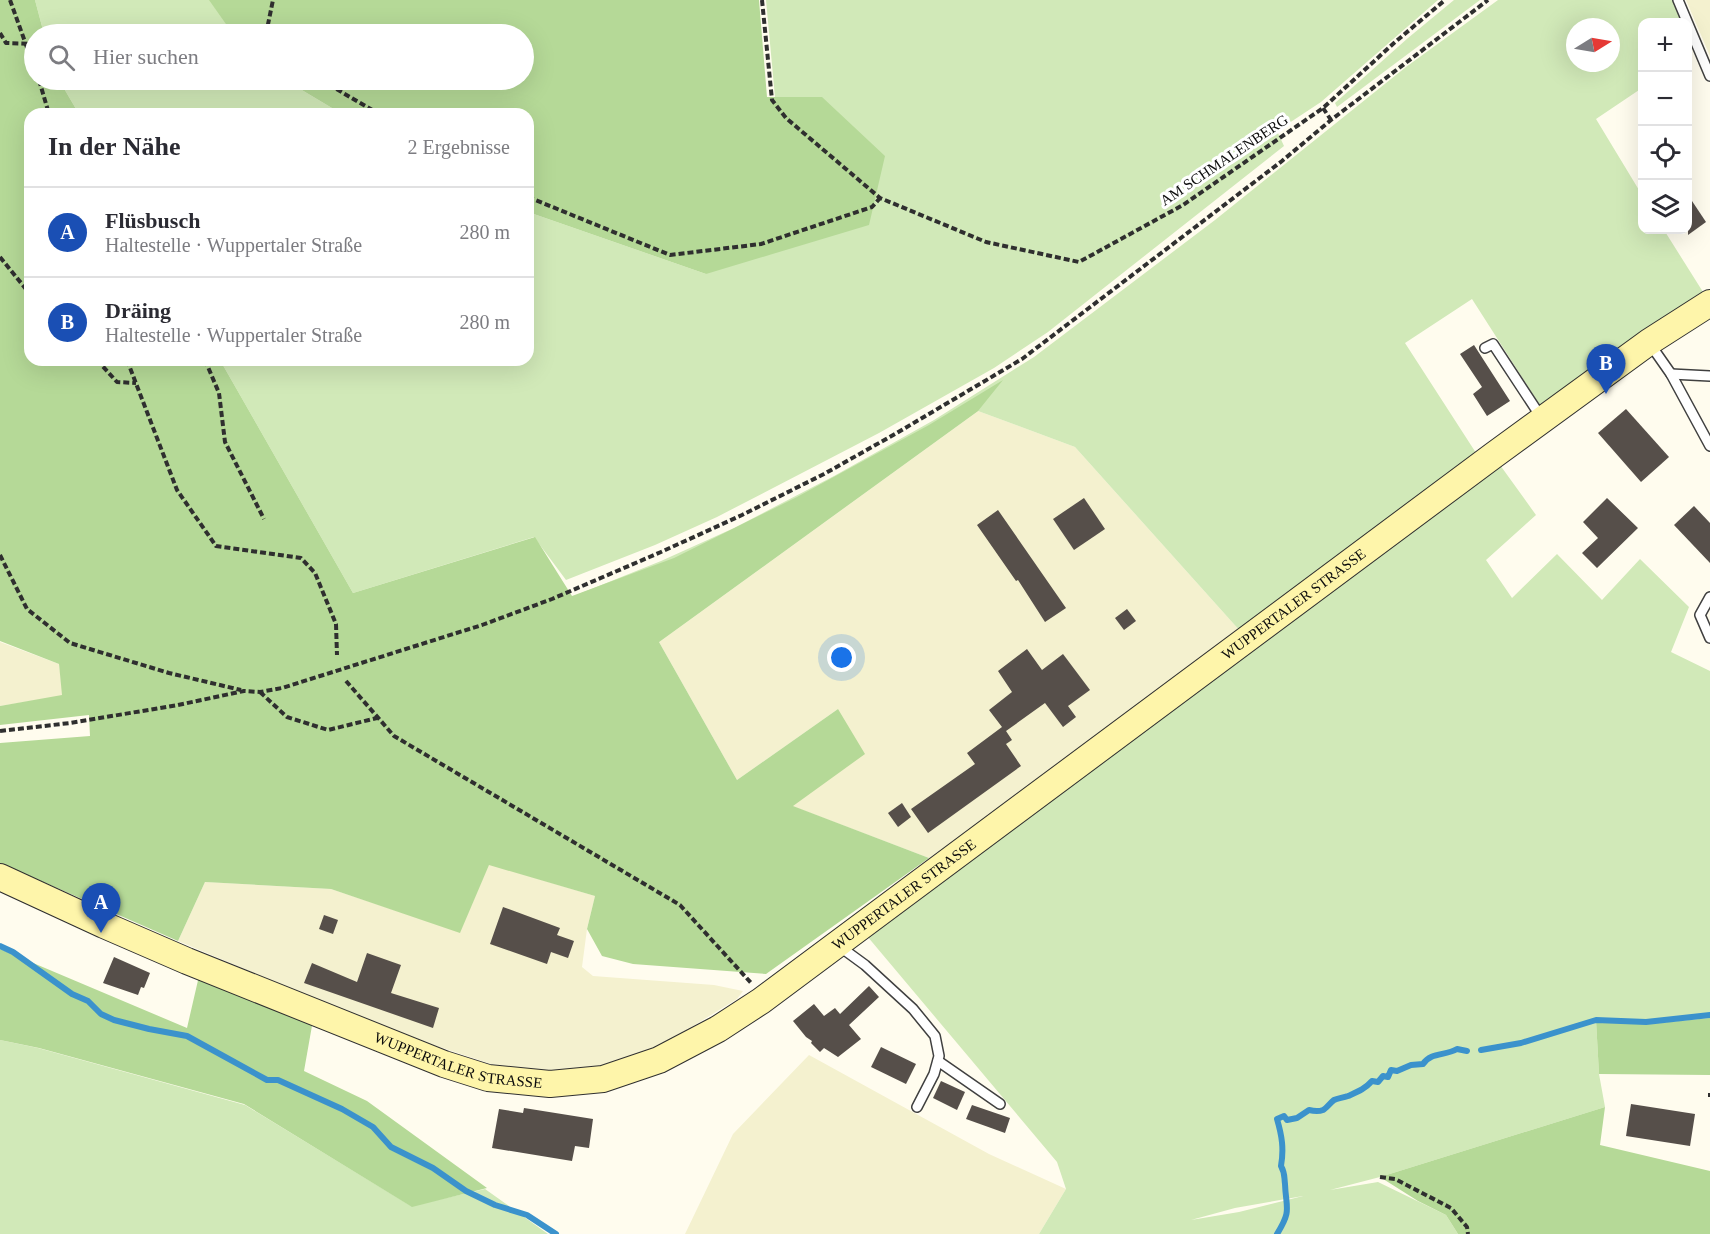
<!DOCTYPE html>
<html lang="de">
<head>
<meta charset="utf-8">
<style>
  :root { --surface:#fff; --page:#f7f7f7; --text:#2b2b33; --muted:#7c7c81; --line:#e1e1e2; --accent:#bc272e }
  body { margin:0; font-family:Georgia,serif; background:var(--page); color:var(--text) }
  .controls { position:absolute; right:18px; top:18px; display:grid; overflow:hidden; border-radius:12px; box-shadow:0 6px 24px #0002 }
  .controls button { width:54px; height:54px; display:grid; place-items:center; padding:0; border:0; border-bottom:2px solid var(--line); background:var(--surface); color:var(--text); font:30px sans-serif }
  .compass { position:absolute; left:1566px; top:18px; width:54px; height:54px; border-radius:50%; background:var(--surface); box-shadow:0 6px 24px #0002; rotate:79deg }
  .you { position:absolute; left:842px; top:658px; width:21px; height:21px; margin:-15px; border:4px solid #fff; border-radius:50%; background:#1a73e8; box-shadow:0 0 0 9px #1a73e833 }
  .badge { display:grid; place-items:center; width:39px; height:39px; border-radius:50%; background:var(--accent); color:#fff; font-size:20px; font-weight:700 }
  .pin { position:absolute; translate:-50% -50px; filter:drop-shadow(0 2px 3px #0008) }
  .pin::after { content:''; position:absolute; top:32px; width:21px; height:18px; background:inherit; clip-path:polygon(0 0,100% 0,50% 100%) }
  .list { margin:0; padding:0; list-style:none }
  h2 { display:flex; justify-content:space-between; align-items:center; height:78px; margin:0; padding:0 24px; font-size:26px }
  h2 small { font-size:20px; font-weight:400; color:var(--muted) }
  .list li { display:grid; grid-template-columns:39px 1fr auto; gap:18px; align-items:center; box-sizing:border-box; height:90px; padding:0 24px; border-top:2px solid var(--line) }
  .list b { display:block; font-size:22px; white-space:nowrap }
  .list p { margin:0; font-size:20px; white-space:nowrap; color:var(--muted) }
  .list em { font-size:20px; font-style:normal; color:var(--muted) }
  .icon { flex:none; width:33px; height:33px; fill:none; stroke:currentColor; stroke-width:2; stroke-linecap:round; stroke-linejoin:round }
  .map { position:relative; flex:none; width:1710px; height:1234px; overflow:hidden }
  .search { position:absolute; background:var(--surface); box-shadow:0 6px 24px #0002; left:24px; top:24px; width:510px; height:66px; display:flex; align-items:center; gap:15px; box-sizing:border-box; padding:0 21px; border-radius:33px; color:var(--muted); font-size:22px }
  .panel { position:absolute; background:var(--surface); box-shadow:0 6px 24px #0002; left:24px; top:108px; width:510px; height:258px; border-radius:18px }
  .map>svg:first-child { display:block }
  .farmland { fill:#f4f1cf }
  .green { fill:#d1e9b8; fill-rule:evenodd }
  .forest { fill:#b5d997 }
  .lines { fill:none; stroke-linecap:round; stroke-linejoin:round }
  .stream { stroke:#3b92cc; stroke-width:6 }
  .building { fill:#564f4a }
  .service-casing { stroke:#404040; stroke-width:12 }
  .secondary-casing { stroke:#2f2f2f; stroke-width:28 }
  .path { stroke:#2f2f2f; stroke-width:4; stroke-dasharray:6 3; stroke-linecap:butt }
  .service { stroke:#fff; stroke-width:9 }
  .secondary { stroke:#fef5aa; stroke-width:26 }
  .labels { text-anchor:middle; stroke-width:6; stroke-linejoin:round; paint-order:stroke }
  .street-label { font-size:15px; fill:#0d0d0d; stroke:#fff }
</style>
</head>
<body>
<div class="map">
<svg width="1710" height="1234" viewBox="0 0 1710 1234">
  <rect width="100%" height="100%" fill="#fffcee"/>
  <g class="farmland">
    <path d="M 1686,0 L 1710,0 L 1710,56 Z"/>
    <path d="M 978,411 L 1075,447 L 1241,632 L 1034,785 L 929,858 L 792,806 L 838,709 L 737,780 L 659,642 Z"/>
    <path d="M 0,642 L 59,664 L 63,696 L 0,706 Z"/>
    <path d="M 489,864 L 595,896 L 587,929 L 582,967 L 593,976 L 714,985 L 743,991 L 737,999 L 654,1050 L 603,1065 L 554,1072 L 491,1064 L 394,1032 L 178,941 L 205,882 L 331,889 L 460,932 Z"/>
    <path d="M 809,1055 L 989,1154 L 1066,1189 L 1039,1234 L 685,1234 L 733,1134 Z"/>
  </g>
  <g class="green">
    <path d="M 35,0 L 210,0 L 234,34 L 44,34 Z"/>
    <path d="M 766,0 L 1438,0 L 1321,102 L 1277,131 L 1284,146 L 1048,332 L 994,368 L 879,433 L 717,517 L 655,545 L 566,580 L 534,537 L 353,593 L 220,360 L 528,360 L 528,212 L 706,274 L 822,97 L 775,97 Z"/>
    <path d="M 1454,0 L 1480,0 L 1337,107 L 1335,103 L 1408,38 Z"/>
    <path d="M 1498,0 L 1674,0 L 1683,22 L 1642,22 L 1642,88 L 1596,119 L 1642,195 L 1642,230 L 1664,230 L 1703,292 L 1543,410 L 1472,299 L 1405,343 L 1478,456 L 1241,632 L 1075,447 L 978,411 L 659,642 L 569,598 L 661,561 L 734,528 L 834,476 L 934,420 L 1034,357 L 1215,220 L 1406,67 ZM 1575,27 L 1611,27 L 1611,63 L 1575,63 Z"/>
    <path d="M 59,80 L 285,80 L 342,114 L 79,114 Z"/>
    <path d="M 1500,465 L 1536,515 L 1486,560 L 1512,598 L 1557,554 L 1602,600 L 1640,559 L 1689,607 L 1671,652 L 1710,671 L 1710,1018 L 1647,1024 L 1596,1020 L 1599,1074 L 1605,1107 L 1380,1177 L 1330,1190 L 1378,1182 L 1446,1215 L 1458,1234 L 1039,1234 L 1066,1189 L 1057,1162 L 867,936 ZM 1303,1196 L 1239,1212 L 1191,1220 L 1235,1208 Z"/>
    <path d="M 0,1040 L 38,1048 L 245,1105 L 411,1206 L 485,1189 L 548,1234 L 0,1234 Z"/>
  </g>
  <g class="forest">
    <path d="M 0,0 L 35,0 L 44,34 L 34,34 L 34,80 L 59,80 L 79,114 L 30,114 L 30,360 L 220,360 L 353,593 L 535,537 L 572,596 L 674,558 L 797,497 L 929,425 L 1003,380 L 978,411 L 659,642 L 737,780 L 838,709 L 865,754 L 793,806 L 929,858 L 766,974 L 633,964 L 602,956 L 587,929 L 595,896 L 489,865 L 460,933 L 331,889 L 205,882 L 178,941 L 0,863 L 0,743 L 90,736 L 89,715 L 0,725 L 0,706 L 62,695 L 59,664 L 0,641 Z"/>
    <path d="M 209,0 L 759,0 L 767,97 L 822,97 L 885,156 L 869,225 L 706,274 L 528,212 L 528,114 L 342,114 L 285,80 L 524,80 L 524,34 L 233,34 Z"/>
    <path d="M 0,949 L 187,1028 L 199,976 L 313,1020 L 304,1071 L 367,1101 L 487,1188 L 412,1207 L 244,1104 L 39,1048 L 0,1040 Z"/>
    <path d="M 1710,1018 L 1710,1075 L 1599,1074 L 1596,1020 L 1647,1024 Z"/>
    <path d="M 1605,1107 L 1600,1145 L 1710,1171 L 1710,1234 L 1458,1234 L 1446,1215 L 1418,1201 L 1380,1177 Z"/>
  </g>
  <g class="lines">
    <g class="stream">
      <path d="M 0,946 L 13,952 L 72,994 L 88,1001 L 101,1014 L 114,1020 L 149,1029 L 187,1036 L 267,1080 L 278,1080 L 342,1109 L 373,1127 L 391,1147 L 433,1168 L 466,1191 L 495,1205 L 527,1215 L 556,1234"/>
      <path d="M 1481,1050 L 1521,1043 L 1596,1020 L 1646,1022 L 1710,1015"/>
      <path d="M 1277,1234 C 1292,1210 1286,1209 1285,1184 C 1284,1176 1285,1173 1281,1166 C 1284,1149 1282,1136 1277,1119 L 1284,1116 L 1287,1120 L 1297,1118 L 1309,1110 C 1313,1111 1318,1112 1323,1110 C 1327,1108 1330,1103 1334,1100 C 1338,1098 1343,1098 1348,1096 C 1357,1092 1365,1089 1372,1081 L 1378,1082 L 1383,1076 L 1388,1077 L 1391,1070 L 1397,1071 L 1411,1065 L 1423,1064 C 1431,1052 1445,1056 1457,1049 L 1467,1051"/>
    </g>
  </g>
  <g class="building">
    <path d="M 1688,195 L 1706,222 L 1688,235 Z"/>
    <path d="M 1474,345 L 1510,401 L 1487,416 L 1473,394 L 1482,387 L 1460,354 Z"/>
    <path d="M 1626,409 L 1669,457 L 1641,482 L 1598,433 Z"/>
    <path d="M 1084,498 L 1105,529 L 1074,550 L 1053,519 Z"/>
    <path d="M 1607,498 L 1638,528 L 1597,568 L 1582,553 L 1598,538 L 1583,522 Z"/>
    <path d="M 1694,506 L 1710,523 L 1710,563 L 1674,525 Z"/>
    <path d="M 998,510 L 1066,608 L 1045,622 L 1018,580 L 1016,581 L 977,525 Z"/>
    <path d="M 1127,609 L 1136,621 L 1124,630 L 1115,618 Z"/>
    <path d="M 1027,649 L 1042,670 L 1063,654 L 1090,690 L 1068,706 L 1076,717 L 1063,727 L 1045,703 L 1006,731 L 1012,740 L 1006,744 L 1021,766 L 928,833 L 911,809 L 975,764 L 967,753 L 1002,727 L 989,710 L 1012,692 L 998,671 Z"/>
    <path d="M 902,803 L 911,817 L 898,827 L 888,813 Z"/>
    <path d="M 503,907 L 560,928 L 557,935 L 574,941 L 568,958 L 551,952 L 547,964 L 490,944 Z"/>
    <path d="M 324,915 L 338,920 L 333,934 L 319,929 Z"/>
    <path d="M 367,953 L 401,965 L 391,993 L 439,1008 L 433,1028 L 304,983 L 312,963 L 357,982 Z"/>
    <path d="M 114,957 L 150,973 L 144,988 L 141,987 L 138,995 L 103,983 Z"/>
    <path d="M 869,986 L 879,997 L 849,1025 L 861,1039 L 838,1057 L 824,1048 L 820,1052 L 811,1043 L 812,1041 L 806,1037 L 793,1021 L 814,1004 L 824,1016 L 835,1008 L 840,1014 Z"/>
    <path d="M 881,1047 L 916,1064 L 906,1084 L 871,1067 Z"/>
    <path d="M 941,1081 L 965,1092 L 957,1110 L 933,1098 Z"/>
    <path d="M 1631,1104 L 1695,1114 L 1690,1146 L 1626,1136 Z"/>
    <path d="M 972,1105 L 1010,1118 L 1005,1133 L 966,1119 Z"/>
    <path d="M 524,1108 L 593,1119 L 589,1148 L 575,1146 L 572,1161 L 492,1148 L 499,1109 L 523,1113 Z"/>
  </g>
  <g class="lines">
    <g class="service-casing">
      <g id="service">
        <path d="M 1678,0 L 1710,76"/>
        <path d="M 1650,344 L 1671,374 L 1710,446"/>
        <path d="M 1485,348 L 1493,344 L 1541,417"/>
        <path d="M 1671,374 L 1710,376"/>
        <path d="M 1710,597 L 1700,615 L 1710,638"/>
        <path d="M 839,946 L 865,965 L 913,1009 L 935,1036 L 939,1056 L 934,1074 L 917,1107"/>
        <path d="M 938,1061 L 1000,1104"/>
      </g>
    </g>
    <g class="secondary-casing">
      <g id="secondary">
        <path id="s1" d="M 0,877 L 104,925 L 187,961 L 444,1064 L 488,1078 L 550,1084 L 603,1079 L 659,1060 L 718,1029 L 761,1001 L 1494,455 L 1649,342 L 1710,303"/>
      </g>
    </g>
    <g class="path">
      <path d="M 10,0 L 34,67"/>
      <path d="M 762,0 L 772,100 L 786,118 L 880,198 L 986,242 L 1079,262 L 1183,205 L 1323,108 L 1394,43 L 1445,0"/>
      <path d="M 0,33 L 6,43 L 34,44"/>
      <path d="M 160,34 L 199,32 L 211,34"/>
      <path d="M 266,34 L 273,0"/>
      <path d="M 39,80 L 49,114"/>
      <path d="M 321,80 L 379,114"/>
      <path d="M 1323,108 L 1331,120"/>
      <path d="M 528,197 L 670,255 L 761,244 L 872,207 L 880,198"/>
      <path d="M 0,257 L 30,294"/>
      <path d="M 97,360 L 117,382 L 136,383"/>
      <path d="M 127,360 L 177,490 L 216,546 L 301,558 L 315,573 L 336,624 L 337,655"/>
      <path d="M 205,360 L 219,393 L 225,442 L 264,519"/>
      <path d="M 0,555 L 27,609 L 70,643 L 169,673 L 241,690"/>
      <path d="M 346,681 L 394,736 L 680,905 L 752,984"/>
      <path d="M 260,692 L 287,717 L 328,730 L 377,718"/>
      <path d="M 0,731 L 70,723 L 178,705 L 244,691 L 260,692 L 282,688 L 482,625 L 552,599 L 661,552 L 742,515 L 824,474 L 895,434 L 1022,359 L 1282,161 L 1331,120 L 1488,0"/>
      <path d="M 1708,1095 L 1710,1095"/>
      <path d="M 1380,1177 L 1395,1179 L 1451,1208 L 1467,1227 L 1468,1234"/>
    </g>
    <use href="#service" class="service"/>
    <use href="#secondary" class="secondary"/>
  </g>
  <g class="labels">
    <g class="street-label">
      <text transform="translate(1224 160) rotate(-34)" y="5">AM SCHMALENBERG</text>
      <text dy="5" stroke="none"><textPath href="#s1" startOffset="1485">WUPPERTALER STRASSE</textPath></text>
      <text dy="5" stroke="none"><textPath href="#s1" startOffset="999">WUPPERTALER STRASSE</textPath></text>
      <text dy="5" stroke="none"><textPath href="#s1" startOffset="495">WUPPERTALER STRASSE</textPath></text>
    </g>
  </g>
</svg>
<div class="controls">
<button>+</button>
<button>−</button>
<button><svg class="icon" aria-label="locate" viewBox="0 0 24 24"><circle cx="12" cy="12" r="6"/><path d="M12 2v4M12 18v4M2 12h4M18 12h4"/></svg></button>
<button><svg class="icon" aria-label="layers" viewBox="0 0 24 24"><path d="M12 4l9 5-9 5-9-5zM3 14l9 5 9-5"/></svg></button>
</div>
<svg class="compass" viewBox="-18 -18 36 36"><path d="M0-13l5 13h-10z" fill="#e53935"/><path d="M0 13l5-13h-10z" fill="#7c7c81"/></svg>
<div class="you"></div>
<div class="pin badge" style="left:101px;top:933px;background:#1a4fb4">A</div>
<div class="pin badge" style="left:1606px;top:394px;background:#1a4fb4">B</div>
<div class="search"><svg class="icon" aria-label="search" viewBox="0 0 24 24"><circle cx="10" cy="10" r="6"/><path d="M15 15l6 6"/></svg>Hier suchen</div>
<section class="panel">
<h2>In der Nähe<small>2 Ergebnisse</small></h2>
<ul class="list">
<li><span class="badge" style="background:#1a4fb4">A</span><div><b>Flüsbusch</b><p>Haltestelle · Wuppertaler Straße</p></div><em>280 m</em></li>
<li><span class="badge" style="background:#1a4fb4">B</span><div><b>Dräing</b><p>Haltestelle · Wuppertaler Straße</p></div><em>280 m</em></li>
</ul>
</section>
</div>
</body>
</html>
